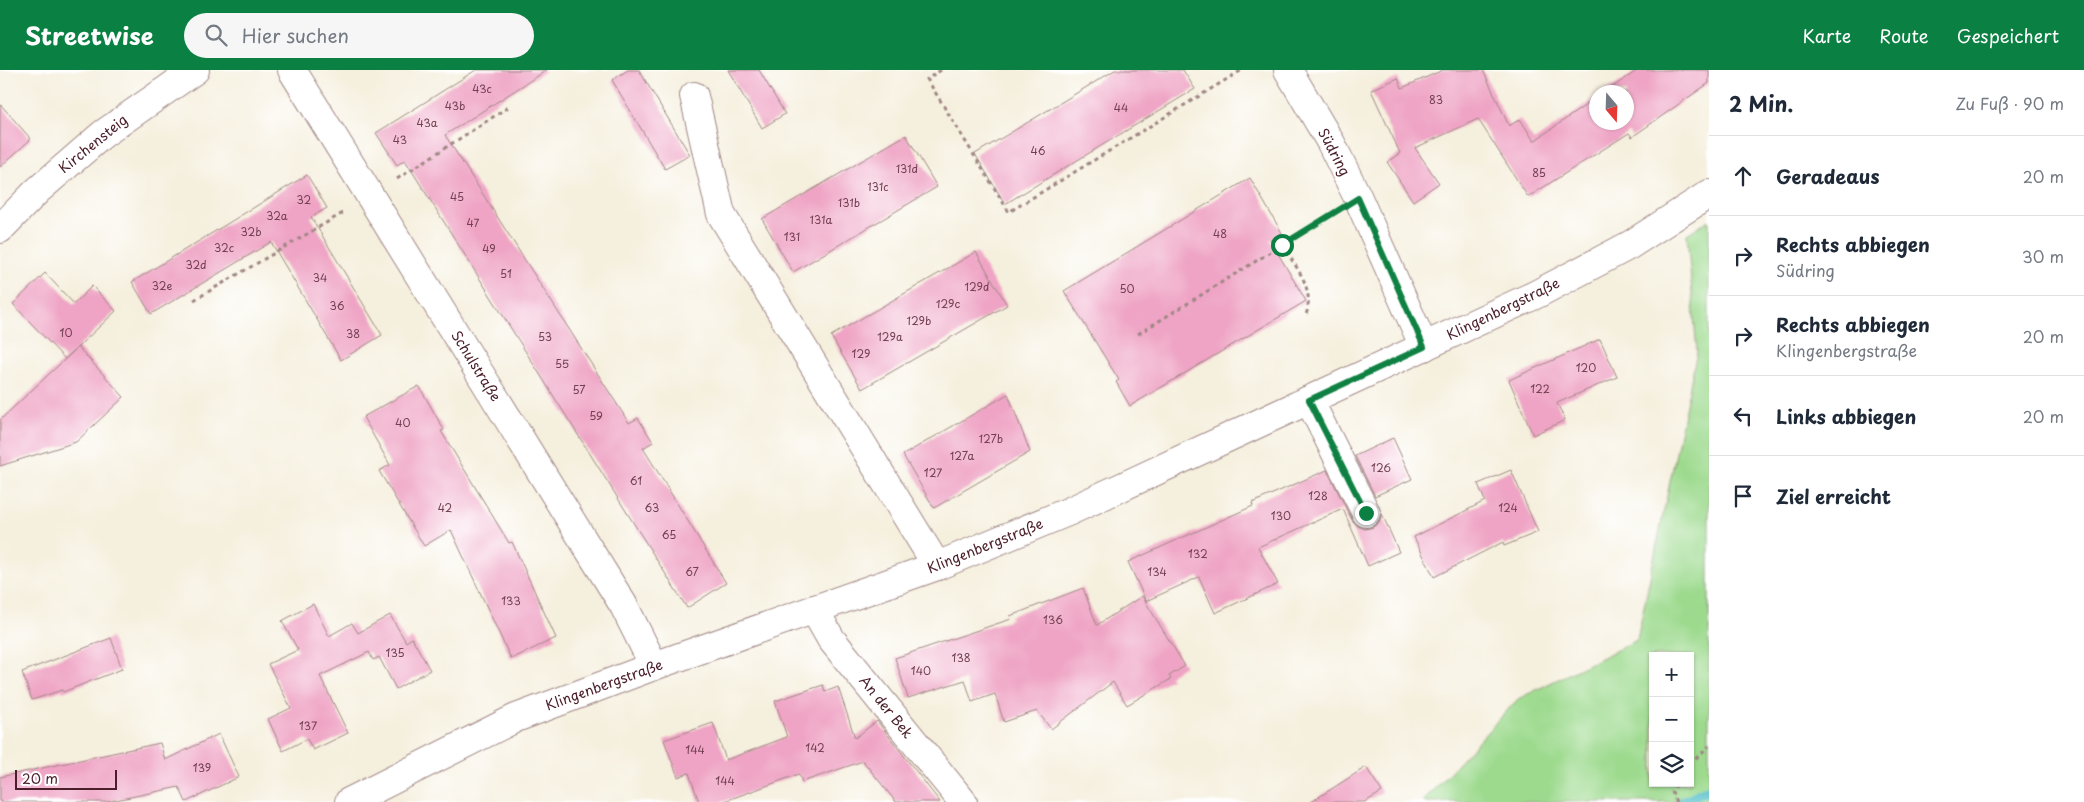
<!DOCTYPE html>
<html lang="de">
<head>
<meta charset="utf-8">
<style>
  :root { --surface:#fff; --page:#f6f6f7; --text:#1f2937; --muted:#747a83; --line:#e0e1e3; --accent:#0b8043 }
  body { margin:0; font-family:"Playpen Sans",sans-serif; background:var(--page); color:var(--text) }
  .controls { position:absolute; right:15px; bottom:15px; display:grid; overflow:hidden; border-radius:0px; box-shadow:0 1px 4px #0004 }
  .controls button { width:45px; height:45px; display:grid; place-items:center; padding:0; border:0; border-bottom:1px solid var(--line); background:var(--surface); color:var(--text); font:25px sans-serif }
  .compass { position:absolute; left:1589px; top:15px; width:45px; height:45px; border-radius:50%; background:var(--surface); box-shadow:0 1px 4px #0004; rotate:161deg }
  .scale { position:absolute; left:15px; bottom:12px; width:102px; box-sizing:border-box; padding-left:5px; border:2px solid #4a1f2b; border-top:0; font-size:14px; line-height:18px; white-space:nowrap; color:#4a1f2b; -webkit-text-stroke:4px #fff; paint-order:stroke }
  .stop { position:absolute; width:15px; height:15px; margin:-11px; border:4px solid #0b8043; border-radius:50%; background:#fff }
  .stop.end { background:#0b8043; border-color:#fff; box-shadow:0 1px 5px #0008 }
  .list { margin:0; padding:0; list-style:none }
  h2 { display:flex; justify-content:space-between; align-items:center; height:65px; margin:0; padding:0 20px; font-size:21px }
  h2 small { font-size:16px; font-weight:400; color:var(--muted) }
  .list li { display:grid; grid-template-columns:32px 1fr auto; gap:15px; align-items:center; box-sizing:border-box; height:80px; padding:0 20px; border-top:1px solid var(--line) }
  .list b { display:block; font-size:19px; white-space:nowrap }
  .list p { margin:0; font-size:16px; white-space:nowrap; color:var(--muted) }
  .list em { font-size:16px; font-style:normal; color:var(--muted) }
  .icon { flex:none; width:28px; height:28px; fill:none; stroke:currentColor; stroke-width:2; stroke-linecap:round; stroke-linejoin:round }
  .map { position:relative; flex:none; width:1709px; height:732px; overflow:hidden }
  header { display:flex; align-items:center; gap:30px; box-sizing:border-box; height:70px; padding:0 25px; background:var(--accent); color:#fff }
  header strong { font-size:24px }
  nav { display:flex; gap:28px; margin-inline-start:auto; font-size:18px }
  .search { width:350px; height:45px; background:var(--page); display:flex; align-items:center; gap:12px; box-sizing:border-box; padding:0 18px; border-radius:28px; color:var(--muted); font-size:19px }
  main { display:flex }
  aside { flex:1; background:var(--surface) }
  .map>svg:first-child { display:block }
  .green { fill:#9dda8e; stroke:#747c5c; fill-rule:evenodd }
  .lines { fill:none; stroke-linecap:round; stroke-linejoin:round }
  .stream { stroke:#4fbdc8; stroke-width:10 }
  .building { fill:#efa4c5 }
  .minor-casing { stroke:#a08784; stroke-width:30 }
  .path { stroke:#a08784; stroke-width:3; stroke-dasharray:4 4; stroke-linecap:butt }
  .minor { stroke:#fff; stroke-width:28 }
  .route { stroke:#0b8043; stroke-width:6 }
  .labels { text-anchor:middle; stroke-width:4; stroke-linejoin:round; paint-order:stroke }
  .number-label { font-size:11px; fill:#734052 }
  .street-label { font-size:14px; fill:#4a1f2b; stroke:#fff }
</style>
</head>
<body>
<header>
<strong>Streetwise</strong>
<div class="search"><svg class="icon" aria-label="search" viewBox="0 0 24 24"><circle cx="10" cy="10" r="6"/><path d="M15 15l6 6"/></svg>Hier suchen</div>
<nav><a>Karte</a><a>Route</a><a>Gespeichert</a></nav>
</header>
<main>
<div class="map">
<svg width="1709" height="732" viewBox="0 0 1709 732">
  <rect width="100%" height="100%" fill="#fff"/>
  <filter id="ink" filterUnits="userSpaceOnUse"><feTurbulence type="fractalNoise" baseFrequency=".02" numOctaves="2"/><feDisplacementMap in="SourceGraphic" scale="10" xChannelSelector="R" yChannelSelector="G"/><feConvolveMatrix kernelMatrix="1 2 1 2 8 2 1 2 1" color-interpolation-filters="sRGB"/></filter>
  <filter id="wash" filterUnits="userSpaceOnUse"><feTurbulence type="fractalNoise" baseFrequency=".0096" numOctaves="4" result="noise"/><feDisplacementMap in="SourceGraphic" scale="20" xChannelSelector="R" yChannelSelector="G"/><feGaussianBlur stdDeviation="1.12" result="paint"/><feColorMatrix in="noise" values="0 0 0 0 0 0 0 0 0 0 0 0 0 0 0 0 0 1.4 0 .05"/><feComposite in="paint" operator="in"/></filter>
  <g filter="url(#wash)">
    <rect width="100%" height="100%" fill="#f5efdd"/>
    <path class="green" d="M 1709,150 L 1709,732 L 1422,732 L 1518,629 L 1637,570 L 1697,282 L 1687,164 ZM 1653,586 L 1690,586 L 1690,713 L 1653,713 Z"/>
    <g class="lines">
      <path class="stream" d="M 1682,732 L 1709,719"/>
    </g>
    <g id="blocks">
      <g class="building">
        <path d="M 476,0 L 547,0 L 445,65 L 629,353 L 638,348 L 653,372 L 643,378 L 726,513 L 687,538 L 405,90 L 397,95 L 376,63 Z"/>
        <path d="M 628,0 L 639,0 L 690,85 L 665,99 L 612,10 Z"/>
        <path d="M 728,0 L 759,0 L 785,44 L 762,58 Z"/>
        <path d="M 1115,0 L 1183,0 L 1195,19 L 1005,134 L 975,84 Z"/>
        <path d="M 1443,0 L 1483,0 L 1509,56 L 1520,49 L 1534,71 L 1596,28 L 1596,52 L 1626,52 L 1626,22 L 1605,22 L 1638,0 L 1709,0 L 1709,13 L 1632,67 L 1629,63 L 1528,127 L 1478,49 L 1415,78 L 1439,113 L 1413,131 L 1387,92 L 1400,83 L 1371,20 L 1398,8 L 1402,18 Z"/>
        <path d="M 0,34 L 31,69 L 0,97 Z"/>
        <path d="M 906,65 L 937,117 L 793,202 L 762,149 Z"/>
        <path d="M 307,105 L 327,138 L 311,147 L 382,265 L 341,290 L 271,172 L 151,244 L 132,212 Z"/>
        <path d="M 1250,108 L 1282,163 L 1270,170 L 1306,231 L 1130,336 L 1116,312 L 1119,310 L 1064,221 Z"/>
        <path d="M 976,182 L 1007,235 L 862,319 L 831,266 Z"/>
        <path d="M 45,203 L 74,234 L 92,216 L 116,241 L 65,289 L 13,234 Z"/>
        <path d="M 1600,269 L 1617,307 L 1557,333 L 1565,350 L 1533,365 L 1509,310 Z"/>
        <path d="M 78,277 L 124,327 L 76,372 L 0,396 L 0,350 Z"/>
        <path d="M 419,316 L 444,360 L 441,361 L 509,473 L 512,472 L 556,568 L 511,589 L 451,460 L 424,476 L 379,401 L 390,395 L 363,347 Z"/>
        <path d="M 1008,324 L 1030,382 L 934,438 L 903,385 Z"/>
        <path d="M 1393,368 L 1412,409 L 1375,426 L 1355,386 Z"/>
        <path d="M 1327,400 L 1352,450 L 1358,456 L 1365,459 L 1373,457 L 1379,452 L 1382,444 L 1399,482 L 1368,496 L 1343,439 L 1258,477 L 1278,514 L 1215,543 L 1199,507 L 1146,531 L 1128,492 L 1253,436 L 1252,433 Z"/>
        <path d="M 1511,400 L 1538,462 L 1504,476 L 1503,472 L 1434,507 L 1414,467 L 1485,431 L 1478,414 Z"/>
        <path d="M 1083,518 L 1097,555 L 1142,526 L 1185,596 L 1169,606 L 1171,609 L 1127,635 L 1113,612 L 1051,659 L 1037,641 L 1004,652 L 995,624 L 972,632 L 965,610 L 908,628 L 895,588 L 1011,549 L 1010,546 Z"/>
        <path d="M 313,534 L 329,566 L 352,553 L 358,563 L 390,545 L 406,572 L 412,568 L 430,600 L 396,619 L 379,587 L 373,590 L 369,582 L 320,606 L 348,663 L 313,680 L 307,669 L 283,681 L 268,649 L 291,638 L 268,594 L 298,580 L 282,551 Z"/>
        <path d="M 111,568 L 122,599 L 63,622 L 62,620 L 32,630 L 22,602 Z"/>
        <path d="M 823,615 L 825,622 L 838,617 L 855,668 L 877,651 L 940,732 L 896,732 L 863,691 L 802,712 L 799,704 L 722,732 L 699,732 L 689,703 L 678,707 L 664,670 L 713,653 L 726,690 L 787,667 L 775,631 Z"/>
        <path d="M 219,664 L 239,707 L 186,732 L 179,717 L 106,732 L 0,732 L 0,707 L 160,673 L 165,690 Z"/>
        <path d="M 1366,697 L 1382,722 L 1365,732 L 1311,732 Z"/>
      </g>
    </g>
  </g>
  <g filter="url(#ink)">
    <use href="#blocks" fill-opacity="0" stroke="#a08784" stroke-width="1"/>
    <g class="lines">
      <g class="minor-casing">
        <g id="minor">
          <path d="M 292,0 L 624,536 L 654,596"/>
          <path d="M 1288,0 L 1331,73 L 1358,128 L 1424,277"/>
          <path d="M 694,26 L 721,144 L 937,496"/>
          <path d="M 0,159 L 37,121 L 103,64 L 195,0"/>
          <path d="M 1309,330 L 1366,443"/>
          <path d="M 814,539 L 831,569 L 963,732"/>
          <path d="M 349,732 L 516,648 L 654,596 L 937,496 L 1070,441 L 1537,224 L 1630,175 L 1709,124"/>
        </g>
      </g>
      <g class="path">
        <path d="M 941,0 L 927,9 L 1009,142 L 1242,0"/>
        <path d="M 397,109 L 510,36"/>
        <path d="M 1282,175 C 1296,197 1315,218 1306,245"/>
        <path d="M 194,230 L 343,143"/>
        <path d="M 1138,264 L 1332,144"/>
        <path d="M 1690,694 L 1709,676"/>
        <path d="M 1676,732 L 1672,722 L 1677,713"/>
      </g>
      <use href="#minor" class="minor"/>
    </g>
  </g>
  <g class="lines" filter="url(#ink)">
    <path class="route" d="M 1282,175 L 1358,128 L 1424,277 L 1309,330 L 1366,443"/>
  </g>
  <g class="labels">
    <g class="number-label">
      <text x="482" y="23">43c</text>
      <text x="1436" y="34">83</text>
      <text x="455" y="40">43b</text>
      <text x="1121" y="42">44</text>
      <text x="427" y="57">43a</text>
      <text x="400" y="74">43</text>
      <text x="1038" y="85">46</text>
      <text x="907" y="103">131d</text>
      <text x="1539" y="107">85</text>
      <text x="878" y="121">131c</text>
      <text x="457" y="131">45</text>
      <text x="304" y="134">32</text>
      <text x="849" y="137">131b</text>
      <text x="277" y="150">32a</text>
      <text x="821" y="154">131a</text>
      <text x="473" y="157">47</text>
      <text x="251" y="166">32b</text>
      <text x="1220" y="168">48</text>
      <text x="792" y="171">131</text>
      <text x="224" y="182">32c</text>
      <text x="489" y="183">49</text>
      <text x="196" y="199">32d</text>
      <text x="506" y="208">51</text>
      <text x="320" y="212">34</text>
      <text x="162" y="220">32e</text>
      <text x="977" y="221">129d</text>
      <text x="1127" y="223">50</text>
      <text x="948" y="238">129c</text>
      <text x="337" y="240">36</text>
      <text x="919" y="255">129b</text>
      <text x="66" y="267">10</text>
      <text x="353" y="268">38</text>
      <text x="545" y="271">53</text>
      <text x="890" y="271">129a</text>
      <text x="861" y="288">129</text>
      <text x="562" y="298">55</text>
      <text x="1586" y="302">120</text>
      <text x="1540" y="323">122</text>
      <text x="579" y="324">57</text>
      <text x="596" y="350">59</text>
      <text x="403" y="357">40</text>
      <text x="991" y="373">127b</text>
      <text x="962" y="390">127a</text>
      <text x="1381" y="402">126</text>
      <text x="933" y="407">127</text>
      <text x="636" y="415">61</text>
      <text x="1318" y="430">128</text>
      <text x="445" y="442">42</text>
      <text x="652" y="442">63</text>
      <text x="1508" y="442">124</text>
      <text x="1281" y="450">130</text>
      <text x="669" y="469">65</text>
      <text x="1198" y="488">132</text>
      <text x="692" y="506">67</text>
      <text x="1157" y="506">134</text>
      <text x="511" y="535">133</text>
      <text x="1053" y="554">136</text>
      <text x="395" y="587">135</text>
      <text x="961" y="592">138</text>
      <text x="921" y="605">140</text>
      <text x="308" y="660">137</text>
      <text x="815" y="682">142</text>
      <text x="695" y="684">144</text>
      <text x="202" y="702">139</text>
      <text x="725" y="715">144</text>
    </g>
    <g class="street-label">
      <text transform="translate(93 74) rotate(-39)" y="5">Kirchensteig</text>
      <text transform="translate(1334 82) rotate(62)" y="5">Südring</text>
      <text transform="translate(1503 239) rotate(-26)" y="5">Klingenbergstraße</text>
      <text transform="translate(476 296) rotate(58)" y="5">Schulstraße</text>
      <text transform="translate(985 476) rotate(-22)" y="5">Klingenbergstraße</text>
      <text transform="translate(604 615) rotate(-20)" y="5">Klingenbergstraße</text>
      <text transform="translate(886 637) rotate(51)" y="5">An der Bek</text>
    </g>
  </g>
</svg>
<div class="controls">
<button>+</button>
<button>−</button>
<button><svg class="icon" aria-label="layers" viewBox="0 0 24 24"><path d="M12 4l9 5-9 5-9-5zM3 14l9 5 9-5"/></svg></button>
</div>
<svg class="compass" viewBox="-18 -18 36 36"><path d="M0-13l5 13h-10z" fill="#e53935"/><path d="M0 13l5-13h-10z" fill="#747a83"/></svg>
<div class="scale">20 m</div>
<div class="stop" style="left:1282px;top:175px"></div>
<div class="stop end" style="left:1366px;top:443px"></div>
</div>
<aside>
<h2>2 Min.<small>Zu Fuß · 90 m</small></h2>
<ul class="list">
<li><svg class="icon" aria-label="ahead" viewBox="0 0 24 24"><path d="M12 20V5M6 11l6-6 6 6"/></svg><div><b>Geradeaus</b></div><em>20 m</em></li>
<li><svg class="icon" aria-label="right" viewBox="0 0 24 24"><path d="M7 20v-9h11M14 6l5 5-5 5"/></svg><div><b>Rechts abbiegen</b><p>Südring</p></div><em>30 m</em></li>
<li><svg class="icon" aria-label="right" viewBox="0 0 24 24"><path d="M7 20v-9h11M14 6l5 5-5 5"/></svg><div><b>Rechts abbiegen</b><p>Klingenbergstraße</p></div><em>20 m</em></li>
<li><svg class="icon" aria-label="left" viewBox="0 0 24 24"><path d="M17 20v-9H6M10 6l-5 5 5 5"/></svg><div><b>Links abbiegen</b></div><em>20 m</em></li>
<li><svg class="icon" aria-label="arrive" viewBox="0 0 24 24"><path d="M6 21V4h12l-3 4 3 4H6"/></svg><div><b>Ziel erreicht</b></div></li>
</ul>
</aside>
</main>
</body>
</html>
